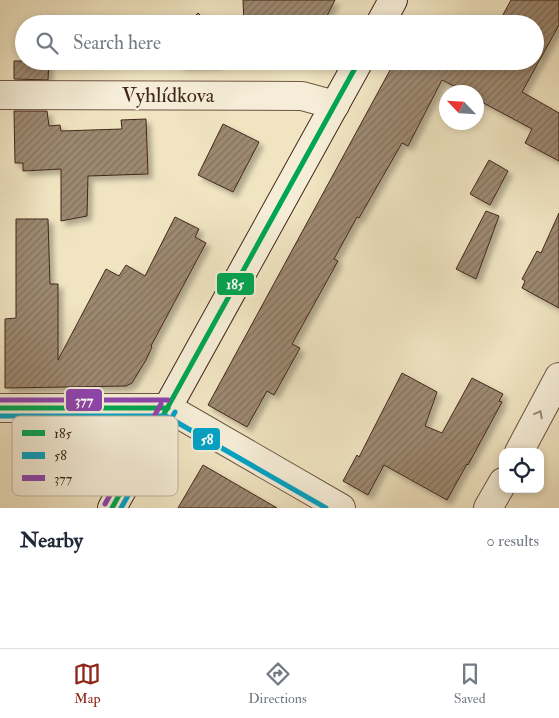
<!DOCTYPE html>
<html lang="en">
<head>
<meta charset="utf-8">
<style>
  :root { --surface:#fff; --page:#f2f2f3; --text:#1f2937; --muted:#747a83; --line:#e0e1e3; --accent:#8f2418 }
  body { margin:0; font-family:"IM FELL Double Pica",serif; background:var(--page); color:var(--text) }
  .controls { position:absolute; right:15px; bottom:15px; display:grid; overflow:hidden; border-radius:10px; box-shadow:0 2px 8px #0003 }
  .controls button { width:45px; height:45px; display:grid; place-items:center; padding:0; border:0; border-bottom:1px solid var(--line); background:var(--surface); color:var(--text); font:25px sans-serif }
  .compass { position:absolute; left:439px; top:85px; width:45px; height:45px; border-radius:50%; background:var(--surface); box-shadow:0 2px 8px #0003; rotate:295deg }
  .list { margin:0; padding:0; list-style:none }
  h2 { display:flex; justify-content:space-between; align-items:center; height:65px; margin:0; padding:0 20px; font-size:21px }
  h2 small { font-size:16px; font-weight:400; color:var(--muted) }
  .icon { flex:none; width:28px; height:28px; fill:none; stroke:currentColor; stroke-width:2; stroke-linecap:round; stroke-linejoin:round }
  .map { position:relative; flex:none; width:559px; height:508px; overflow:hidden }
  .search { position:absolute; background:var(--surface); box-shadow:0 2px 8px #0003; left:15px; right:15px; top:15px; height:55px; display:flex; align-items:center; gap:12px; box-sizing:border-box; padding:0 18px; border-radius:28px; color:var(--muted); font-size:19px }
  .sheet { height:140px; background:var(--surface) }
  nav { display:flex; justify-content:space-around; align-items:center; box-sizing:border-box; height:70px; border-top:1px solid var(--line); background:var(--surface); font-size:14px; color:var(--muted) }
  nav a { display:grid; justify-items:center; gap:2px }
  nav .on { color:var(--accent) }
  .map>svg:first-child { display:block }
  .building { fill:url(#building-hatch); stroke:#43271a; filter:url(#shadow) }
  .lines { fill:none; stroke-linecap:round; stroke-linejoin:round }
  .street-casing { stroke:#6e5644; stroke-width:30 }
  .secondary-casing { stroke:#43271a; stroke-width:30 }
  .street { stroke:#f5edd7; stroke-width:28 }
  .secondary { stroke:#f5edd7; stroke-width:28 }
  .bus-1-casing { stroke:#f5edd7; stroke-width:9 }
  .bus-2-casing { stroke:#f5edd7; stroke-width:9 }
  .bus-3-casing { stroke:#f5edd7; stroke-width:9 }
  .bus-1 { stroke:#00a651; stroke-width:5 }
  .bus-2 { stroke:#03a2c5; stroke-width:5 }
  .bus-3 { stroke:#8e44ad; stroke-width:5 }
  .oneway { stroke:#9c8a78 }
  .labels { text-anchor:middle; stroke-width:4.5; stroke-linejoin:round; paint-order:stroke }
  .street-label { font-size:21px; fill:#43271a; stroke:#f5edd7 }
  .key { fill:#f5edd7; stroke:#c0b29e; stroke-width:1 }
  .key-label { font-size:14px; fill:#43271a }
  .line-badge { stroke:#f5edd7; stroke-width:2 }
  .badge-label { font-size:14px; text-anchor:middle; font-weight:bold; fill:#fff }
</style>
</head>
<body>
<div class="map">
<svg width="559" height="508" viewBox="0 0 559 508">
  <defs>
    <pattern id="building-hatch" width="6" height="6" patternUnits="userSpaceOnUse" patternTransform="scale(1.25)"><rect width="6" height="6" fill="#9d8971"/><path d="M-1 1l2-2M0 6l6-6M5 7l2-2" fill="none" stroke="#82705c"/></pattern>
    <filter id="shadow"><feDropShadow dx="4.5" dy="4.5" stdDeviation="2.5" flood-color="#0004"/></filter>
  </defs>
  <rect width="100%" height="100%" fill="#f0e4c1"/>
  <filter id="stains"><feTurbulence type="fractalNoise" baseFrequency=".004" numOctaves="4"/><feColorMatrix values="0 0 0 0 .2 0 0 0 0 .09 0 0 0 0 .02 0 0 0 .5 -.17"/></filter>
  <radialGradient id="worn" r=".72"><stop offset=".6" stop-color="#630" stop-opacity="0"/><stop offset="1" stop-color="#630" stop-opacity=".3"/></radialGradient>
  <g class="building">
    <path d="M 243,0 L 335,0 L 323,24 L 244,24 Z"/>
    <path d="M 511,0 L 559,0 L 559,25 L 522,92 L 559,113 L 559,161 L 525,143 L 532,129 L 476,99 L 476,92 L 466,92 L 442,80 L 408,146 L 402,143 L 359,218 L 357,217 L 334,259 L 338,261 L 292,344 L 300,348 L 274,395 L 267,391 L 247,427 L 208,405 L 395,61 L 535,61 L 535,24 L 498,24 Z"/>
    <path d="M 198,13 L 204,19 L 218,19 L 218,24 L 179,24 L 179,20 L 192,19 Z"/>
    <path d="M 14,61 L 49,61 L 48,80 L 14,79 Z"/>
    <path d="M 180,61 L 219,61 L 219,64 L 180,65 Z"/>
    <path d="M 14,111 L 47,111 L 49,126 L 60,125 L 61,131 L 122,129 L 121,120 L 146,119 L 148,174 L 88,176 L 87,216 L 61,221 L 61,169 L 23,171 L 23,163 L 15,163 Z"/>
    <path d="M 223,124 L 259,142 L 233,192 L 198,175 Z"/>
    <path d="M 489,160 L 508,171 L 490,205 L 470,194 Z"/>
    <path d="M 486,211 L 499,216 L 476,279 L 456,269 Z"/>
    <path d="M 559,213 L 559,308 L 522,288 L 525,281 L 522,279 L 537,251 L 541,253 Z"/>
    <path d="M 175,217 L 199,229 L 195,237 L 206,243 L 151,346 L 152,347 L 146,360 L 132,383 L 126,386 L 5,388 L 5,319 L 16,318 L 16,219 L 48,219 L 50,284 L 58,284 L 58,360 L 106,269 L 119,276 L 126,265 L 145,276 Z"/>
    <path d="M 402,373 L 437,392 L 425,426 L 442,433 L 472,378 L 503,394 L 499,401 L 502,402 L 468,465 L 467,464 L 447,500 L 384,465 L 368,495 L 343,481 L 357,455 L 359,457 Z"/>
    <path d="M 203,465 L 277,508 L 178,508 Z"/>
  </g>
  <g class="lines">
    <g class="street-casing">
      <g id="street">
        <path d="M 0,95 L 302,96 L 335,105"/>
        <path d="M 0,408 L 168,408 L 341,508"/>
        <path d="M 519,452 L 559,377"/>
        <path d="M 488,508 L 503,482"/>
      </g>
    </g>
    <g class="secondary-casing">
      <g id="secondary">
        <path d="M 380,24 L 393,0"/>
        <path d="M 112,508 L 359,61"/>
      </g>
    </g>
    <use href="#street" class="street"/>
    <use href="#secondary" class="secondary"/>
    <g class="bus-1-casing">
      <g id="bus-1">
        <path d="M 0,408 L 168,408"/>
        <path d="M 112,508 L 359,61"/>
      </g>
    </g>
    <g class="bus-2-casing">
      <g id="bus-2">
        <path d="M 0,416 L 166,416 L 326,508"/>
        <path d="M 121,508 L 175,412"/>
      </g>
    </g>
    <g class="bus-3-casing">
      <g id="bus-3">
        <path d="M 0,400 L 168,400"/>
        <path d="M 105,504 L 161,404"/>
      </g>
    </g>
    <use href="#bus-1" class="bus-1"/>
    <use href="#bus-2" class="bus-2"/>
    <use href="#bus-3" class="bus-3"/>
  </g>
  <defs><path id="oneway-chevron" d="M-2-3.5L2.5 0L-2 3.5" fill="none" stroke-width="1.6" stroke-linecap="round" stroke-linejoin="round" transform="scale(1.25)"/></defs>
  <use class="oneway" href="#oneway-chevron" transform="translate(539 414) rotate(-62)"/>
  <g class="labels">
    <g class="street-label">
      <text x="168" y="102">Vyhlídkova</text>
    </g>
  </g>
  <rect x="12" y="416" width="166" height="80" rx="8" class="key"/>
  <rect x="22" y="430" width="23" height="6" fill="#00a651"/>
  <rect x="22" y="452" width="23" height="7" fill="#03a2c5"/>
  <rect x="22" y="475" width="23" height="6" fill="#8e44ad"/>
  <g class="key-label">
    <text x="54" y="438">185</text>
    <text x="54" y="460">58</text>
    <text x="54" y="483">377</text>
  </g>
  <g class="line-badge">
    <rect x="216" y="272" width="39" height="24" rx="5" fill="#00a651"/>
    <rect x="65" y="388" width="38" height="24" rx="5" fill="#8e44ad"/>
    <rect x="192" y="427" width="29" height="24" rx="5" fill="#03a2c5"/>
  </g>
  <g class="badge-label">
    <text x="235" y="289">185</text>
    <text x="84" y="405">377</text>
    <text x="207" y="444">58</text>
  </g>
  <rect width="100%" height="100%" filter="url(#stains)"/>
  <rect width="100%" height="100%" fill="url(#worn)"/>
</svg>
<div class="controls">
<button><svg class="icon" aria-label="locate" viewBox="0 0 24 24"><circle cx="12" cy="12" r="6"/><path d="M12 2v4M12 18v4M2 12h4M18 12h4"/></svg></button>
</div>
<svg class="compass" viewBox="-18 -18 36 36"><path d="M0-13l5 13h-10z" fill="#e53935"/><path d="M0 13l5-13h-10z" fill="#747a83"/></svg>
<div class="search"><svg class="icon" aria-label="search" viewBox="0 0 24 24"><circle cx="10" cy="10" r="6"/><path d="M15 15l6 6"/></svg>Search here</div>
</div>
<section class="sheet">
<h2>Nearby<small>0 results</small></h2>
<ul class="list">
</ul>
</section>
<nav>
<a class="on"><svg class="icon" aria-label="map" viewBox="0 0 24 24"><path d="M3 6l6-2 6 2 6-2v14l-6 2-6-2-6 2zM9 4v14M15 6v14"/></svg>Map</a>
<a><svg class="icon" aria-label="directions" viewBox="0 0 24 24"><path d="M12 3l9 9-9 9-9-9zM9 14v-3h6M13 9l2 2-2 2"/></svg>Directions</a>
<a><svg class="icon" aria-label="saved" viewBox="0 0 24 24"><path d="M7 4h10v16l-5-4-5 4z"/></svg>Saved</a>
</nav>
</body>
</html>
